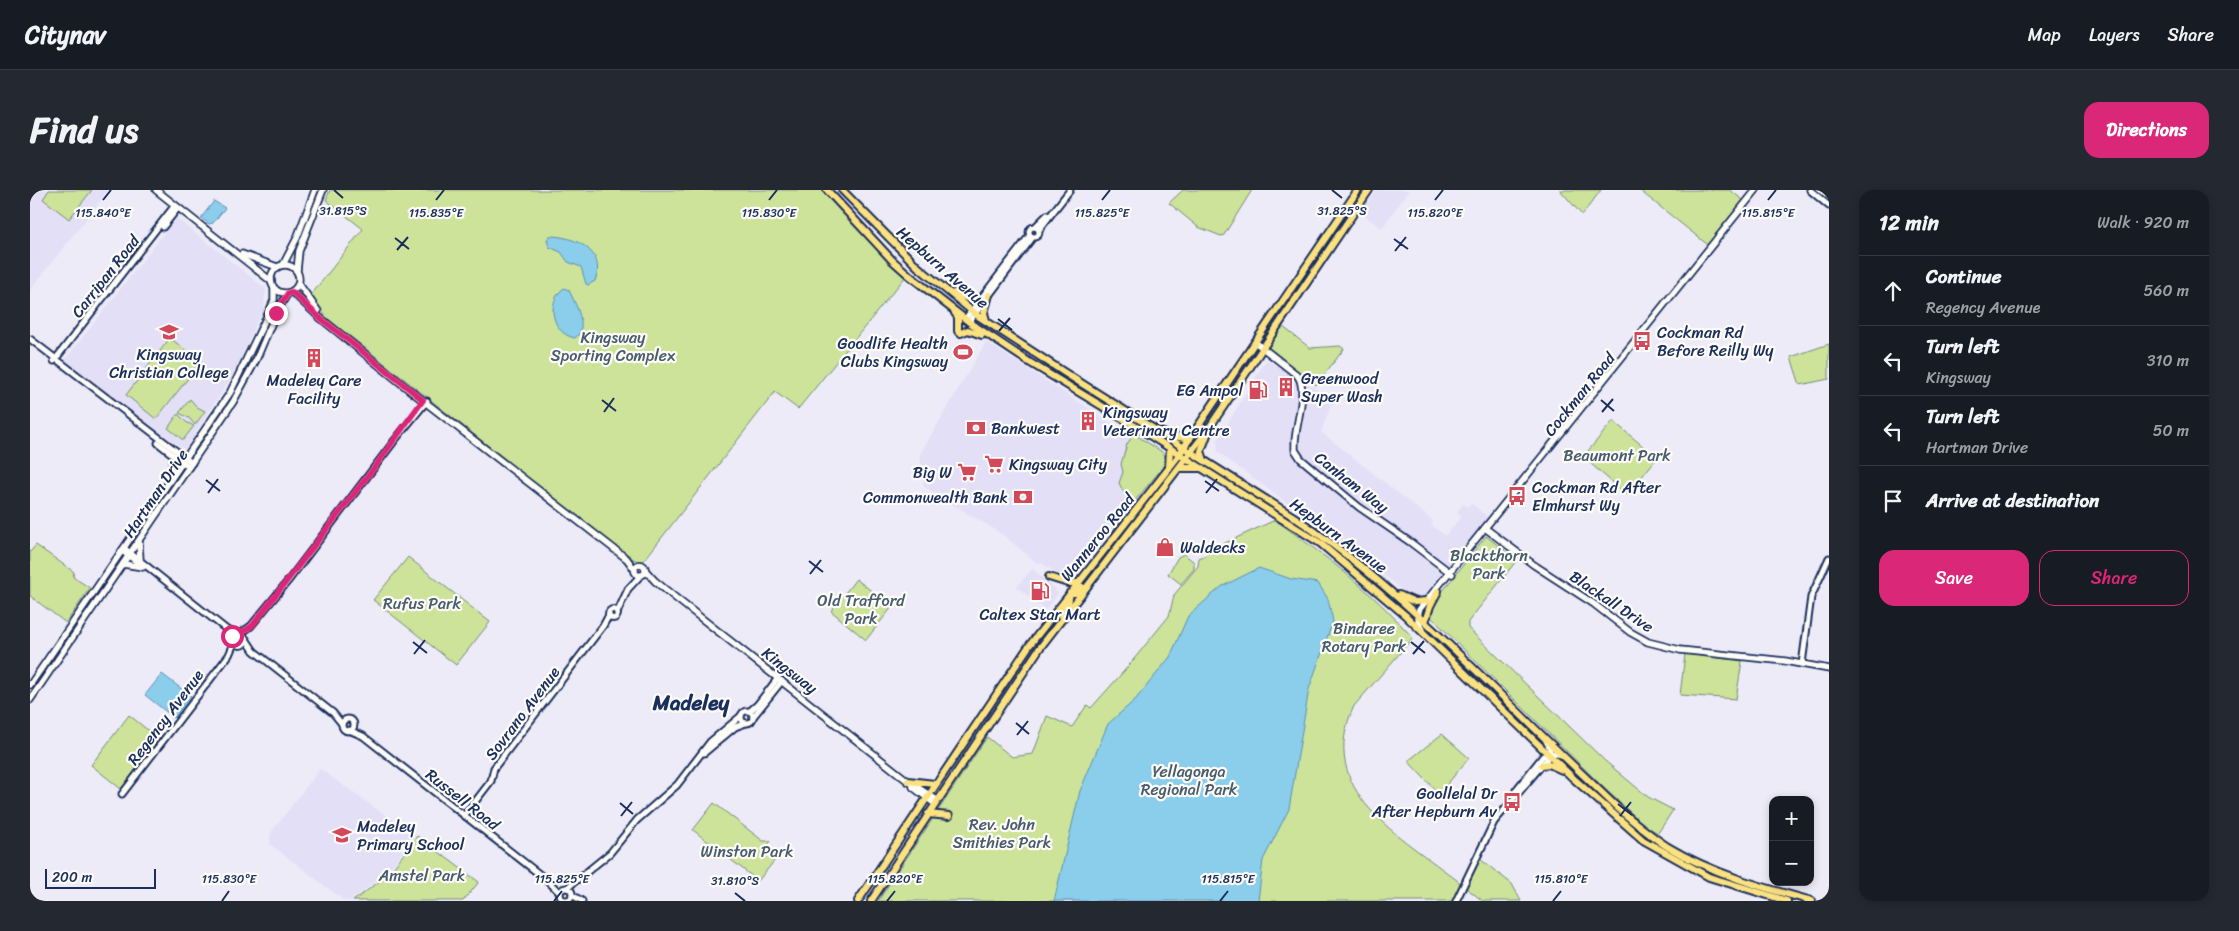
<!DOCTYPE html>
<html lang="en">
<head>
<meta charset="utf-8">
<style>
  :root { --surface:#171b24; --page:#242831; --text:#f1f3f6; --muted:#9ea1a6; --line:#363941; --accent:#db2777 }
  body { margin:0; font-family:Sriracha,sans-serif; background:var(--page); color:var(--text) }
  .controls { position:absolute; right:15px; bottom:15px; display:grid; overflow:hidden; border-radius:10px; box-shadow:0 2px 8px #0003 }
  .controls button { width:45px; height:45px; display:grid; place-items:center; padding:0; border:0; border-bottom:1px solid var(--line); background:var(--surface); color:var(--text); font:25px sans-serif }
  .scale { position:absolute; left:15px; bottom:12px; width:111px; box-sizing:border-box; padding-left:5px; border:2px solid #1b2f5e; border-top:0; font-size:14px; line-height:18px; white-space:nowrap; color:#1b2f5e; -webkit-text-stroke:4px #fdfcf7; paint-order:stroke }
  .stop { position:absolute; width:15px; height:15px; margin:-11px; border:4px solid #db2777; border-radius:50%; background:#fff }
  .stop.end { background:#db2777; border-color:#fff; box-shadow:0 1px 5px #0008 }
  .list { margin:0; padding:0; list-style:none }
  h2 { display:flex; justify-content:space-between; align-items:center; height:65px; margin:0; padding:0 20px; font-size:21px }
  h2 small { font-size:16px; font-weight:400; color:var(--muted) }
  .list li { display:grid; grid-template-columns:32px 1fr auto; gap:15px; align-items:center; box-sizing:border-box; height:70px; padding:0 20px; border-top:1px solid var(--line) }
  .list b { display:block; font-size:19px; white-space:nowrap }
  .list p { margin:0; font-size:16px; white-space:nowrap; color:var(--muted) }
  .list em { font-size:16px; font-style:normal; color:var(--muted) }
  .actions { display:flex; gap:10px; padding:15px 20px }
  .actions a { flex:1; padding:11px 0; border:1px solid var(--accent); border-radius:15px; text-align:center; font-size:18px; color:var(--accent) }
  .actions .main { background:var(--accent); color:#fff }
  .icon { flex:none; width:28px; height:28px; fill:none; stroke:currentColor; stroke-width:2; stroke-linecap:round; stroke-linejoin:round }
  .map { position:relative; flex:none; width:1799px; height:711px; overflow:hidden; border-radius:15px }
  header { display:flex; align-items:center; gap:30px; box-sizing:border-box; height:70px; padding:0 25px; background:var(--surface); border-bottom:1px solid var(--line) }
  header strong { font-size:24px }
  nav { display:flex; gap:28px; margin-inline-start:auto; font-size:18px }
  .intro { display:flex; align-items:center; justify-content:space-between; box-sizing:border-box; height:120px; padding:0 30px }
  h1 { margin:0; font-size:35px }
  .button { padding:12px 22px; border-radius:15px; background:var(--accent); color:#fff; font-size:18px; font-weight:700 }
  main { display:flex; gap:30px; padding:0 30px }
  aside { flex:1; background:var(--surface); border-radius:15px; box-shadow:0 2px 8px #0003 }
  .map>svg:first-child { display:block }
  .built { fill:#e2dff7 }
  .green { fill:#cce399; stroke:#74897c }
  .water { fill:#8aceec; stroke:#5e8eb3 }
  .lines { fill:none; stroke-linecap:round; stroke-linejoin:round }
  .tertiary-casing { stroke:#1b2f5e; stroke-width:9 }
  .secondary-casing { stroke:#1b2f5e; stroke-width:9 }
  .primary-casing { stroke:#1b2f5e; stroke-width:10 }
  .trunk-casing { stroke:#1b2f5e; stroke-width:10 }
  .tertiary { stroke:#fdfcf7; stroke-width:5 }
  .secondary { stroke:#fdfcf7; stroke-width:5.5 }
  .primary { stroke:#fbe180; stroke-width:6 }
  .trunk { stroke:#fbe180; stroke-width:6 }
  .route { stroke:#db2777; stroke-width:6 }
  .ticks { fill:none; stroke:#1b2f5e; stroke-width:2 }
  .labels { text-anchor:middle; stroke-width:4.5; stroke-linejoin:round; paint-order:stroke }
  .street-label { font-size:16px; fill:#1b2f5e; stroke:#fdfcf7 }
  .poi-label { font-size:16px; fill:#1b2f5e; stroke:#fdfcf7; text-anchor:start }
  .park-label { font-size:16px; fill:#475c6d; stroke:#fdfcf7 }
  .district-label { font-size:21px; font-weight:bold; fill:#1b2f5e; stroke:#fdfcf7 }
  .ticks-label { font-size:12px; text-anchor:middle; fill:#1b2f5e; stroke:#fdfcf7; stroke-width:4.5; stroke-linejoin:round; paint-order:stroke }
</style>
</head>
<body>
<header>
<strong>Citynav</strong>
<nav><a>Map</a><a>Layers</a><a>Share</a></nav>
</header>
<div class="intro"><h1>Find us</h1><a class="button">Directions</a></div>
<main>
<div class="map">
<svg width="1799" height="711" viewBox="0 0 1799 711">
  <rect width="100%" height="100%" fill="#edebf7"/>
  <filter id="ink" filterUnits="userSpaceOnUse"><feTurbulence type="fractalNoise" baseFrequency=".02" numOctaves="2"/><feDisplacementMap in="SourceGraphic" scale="10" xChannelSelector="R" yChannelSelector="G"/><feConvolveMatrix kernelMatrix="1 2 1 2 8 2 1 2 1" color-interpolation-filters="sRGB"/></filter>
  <g filter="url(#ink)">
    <g class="built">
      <path d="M 0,0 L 79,0 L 0,100 Z"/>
      <path d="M 1347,0 L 1379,0 L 1352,38 L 1331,23 Z"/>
      <path d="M 146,28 L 236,99 L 234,115 L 207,178 L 155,259 L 125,241 L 35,170 Z"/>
      <path d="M 956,152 L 1135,268 L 1043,389 L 1036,390 L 1012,373 L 1007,373 L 972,344 L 894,297 L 890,264 Z"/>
      <path d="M 1236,170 L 1284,197 L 1302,211 L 1291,242 L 1403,331 L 1401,335 L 1415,346 L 1432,326 L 1427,322 L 1433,314 L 1438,317 L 1441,313 L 1459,328 L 1419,380 L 1385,354 L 1382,359 L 1414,384 L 1388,417 L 1362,391 L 1188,262 L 1187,251 Z"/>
      <path d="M 1002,379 L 1025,398 L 1028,404 L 1015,420 L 987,397 Z"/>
      <path d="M 290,579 L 385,646 L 357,683 L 320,711 L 315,711 L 240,654 L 240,644 Z"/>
    </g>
    <g class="green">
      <path d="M 19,0 L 62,0 L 39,29 L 13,9 Z"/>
      <path d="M 300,0 L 793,0 L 876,86 L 768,219 L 745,202 L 612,373 L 597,366 L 296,127 L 281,105 L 333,39 L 296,10 Z"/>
      <path d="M 1153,0 L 1222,0 L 1194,45 L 1191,46 L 1168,37 L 1139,13 Z"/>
      <path d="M 1530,0 L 1571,0 L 1552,25 Z"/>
      <path d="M 1609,0 L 1700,0 L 1713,10 L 1678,55 Z"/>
      <path d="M 1252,136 L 1280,158 L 1310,156 L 1314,159 L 1286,195 L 1238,157 Z"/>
      <path d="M 140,148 L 171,172 L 126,229 L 96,205 Z"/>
      <path d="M 1799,154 L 1799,189 L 1770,195 L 1761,167 Z"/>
      <path d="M 160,209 L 167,217 L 175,221 L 165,235 L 159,228 L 149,223 Z"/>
      <path d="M 148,224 L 156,232 L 164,236 L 153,250 L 138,238 Z"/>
      <path d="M 1583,231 L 1627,268 L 1597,305 L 1553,267 Z"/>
      <path d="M 1104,244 L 1131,261 L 1137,268 L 1134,276 L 1103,313 L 1097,309 L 1089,293 L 1093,282 L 1091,274 L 1097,254 Z"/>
      <path d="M 1245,330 C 1295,365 1343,402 1383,448 L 1324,516 C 1284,602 1371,646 1428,691 L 1430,694 L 1423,711 L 848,711 L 957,547 L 982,567 L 1003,564 L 1017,526 L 1042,537 L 1057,515 L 1061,518 L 1095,480 L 1139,426 L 1144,405 L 1168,376 L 1169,368 L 1176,365 L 1180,360 Z"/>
      <path d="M 1456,346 L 1487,370 L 1438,432 L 1438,438 L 1575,571 L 1618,607 L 1643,620 L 1628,643 L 1614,635 L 1572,596 L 1396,422 Z"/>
      <path d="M 6,355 L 44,382 L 43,387 L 60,398 L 36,433 L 0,406 L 0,362 Z"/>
      <path d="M 1154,364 L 1164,372 L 1164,379 L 1151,394 L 1138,384 L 1148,367 Z"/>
      <path d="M 378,367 L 460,432 L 426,475 L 343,410 Z"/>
      <path d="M 826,389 L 862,417 L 836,450 L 801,421 Z"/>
      <path d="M 1655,464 L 1712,471 L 1706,509 L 1650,505 Z"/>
      <path d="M 99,525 L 129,549 L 91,599 L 61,575 Z"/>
      <path d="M 1412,544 L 1439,568 L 1409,604 L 1378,571 Z"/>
      <path d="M 684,613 L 733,651 L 741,651 L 737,656 L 749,665 L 728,691 L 663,640 Z"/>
      <path d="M 387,646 L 449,692 L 433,711 L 323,711 L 358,685 Z"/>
      <path d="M 1450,669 L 1482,694 L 1491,711 L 1453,711 L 1436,698 Z"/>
    </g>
    <g class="water">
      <path d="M 184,11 L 195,18 L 183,33 L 179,34 L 171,28 Z"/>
      <path d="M 519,46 C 545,46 577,61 565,91 L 558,95 L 556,94 L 551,77 L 538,72 L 531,62 L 519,57 L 517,50 Z"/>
      <path d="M 534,98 L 539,100 C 544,112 560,137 545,148 C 522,144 515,112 534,98 Z"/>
      <path d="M 1229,378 L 1261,389 L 1288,393 L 1298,409 L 1303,431 L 1279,499 L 1259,619 L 1233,670 L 1228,711 L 1024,711 L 1050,601 L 1078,534 L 1106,509 L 1140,467 L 1158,426 L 1191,397 Z"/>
      <path d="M 132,484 L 161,506 L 144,528 L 115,505 Z"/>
    </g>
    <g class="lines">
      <g class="tertiary-casing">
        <g id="tertiary">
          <path d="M 1780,0 L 1799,16"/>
          <path d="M 133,37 L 148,18"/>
          <path d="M 1005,37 L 1017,25"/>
          <circle cx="1004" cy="42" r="5"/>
          <path d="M 1009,40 L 1040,0"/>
          <path d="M 935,129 L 1000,45"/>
          <path d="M 939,132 L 1003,47"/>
          <path d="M 0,149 L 162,273"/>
          <path d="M 24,171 L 145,15"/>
          <path d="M 128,253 L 159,277"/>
          <path d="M 94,358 L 197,440 L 209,444"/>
          <path d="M 92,361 L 112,376"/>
          <circle cx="583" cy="424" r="4.5"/>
          <path d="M 587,423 L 598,399 L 611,385"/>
          <path d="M 210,444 L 221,436 L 258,391 L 365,250 L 397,211"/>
          <circle cx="210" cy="450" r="5.5"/>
          <path d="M 216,449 L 224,461 L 303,523 L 312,534"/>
          <path d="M 1772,474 L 1781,407 L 1799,368"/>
          <circle cx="717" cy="527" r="6"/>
          <path d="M 720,521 L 727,515 L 748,488"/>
          <path d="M 723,527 L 752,491"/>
          <circle cx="318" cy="535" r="6"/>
          <path d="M 319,540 L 333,546 L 518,691 L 530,703"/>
          <path d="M 674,563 L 705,537 L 716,533"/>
          <path d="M 1486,600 L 1513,566 L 1522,563 L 1532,565"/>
          <path d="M 92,604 L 199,465 L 205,451"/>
          <path d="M 434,626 L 461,591 L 464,578 L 573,436 L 579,425"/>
          <circle cx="536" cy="704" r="6"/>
          <path d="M 537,698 L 580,663 L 607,630 L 647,595 L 680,552 L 711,526"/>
          <path d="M 542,705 L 552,711"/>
          <path d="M 1426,711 L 1464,632 L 1517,569 L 1520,559 L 1516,551"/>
        </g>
      </g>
      <g class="secondary-casing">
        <g id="secondary">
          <path d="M 126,0 L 241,91"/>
          <path d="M 212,64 L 247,77"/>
          <circle cx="255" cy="89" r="14"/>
          <path d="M 253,75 L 267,48 L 285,0"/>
          <path d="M 267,81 L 269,61 L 293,0"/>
          <path d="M 269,94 L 288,121"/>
          <path d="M 262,102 L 289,127 L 377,198 L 597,369 L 605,380"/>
          <path d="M 1225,152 L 1267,185 C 1279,199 1265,235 1265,253 L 1265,260 L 1271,269 L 1329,317 L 1380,352 L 1422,384"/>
          <path d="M 140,288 L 144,266"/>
          <path d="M 1455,338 L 1504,375 L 1564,414 L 1600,442 L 1618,452 L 1650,460 L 1755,471 L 1799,479"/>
          <path d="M 109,351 L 110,370"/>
          <path d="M 93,374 L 113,377"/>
          <circle cx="610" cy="380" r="5.5"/>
          <path d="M 615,380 L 625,391 L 647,409 L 878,591 L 907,610"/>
          <path d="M 1392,440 L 1388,431 L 1389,420 L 1726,0"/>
          <path d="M 0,495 L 200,203 L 240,120 L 244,110 L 244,99"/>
          <path d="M 0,510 L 203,212 L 226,170 L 246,123 L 258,103"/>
          <path d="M 883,597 L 905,614"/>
        </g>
      </g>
      <g class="primary-casing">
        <g id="primary">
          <path d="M 797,0 L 862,70 L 880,86 L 939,132 L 999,172 L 1105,236 L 1290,353 L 1375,425 L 1543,588 L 1613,650 L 1679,687 L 1757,711"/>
          <path d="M 812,0 L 888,77 L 948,126 L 1035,183 L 1264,327 C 1343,380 1410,445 1477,511 C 1515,549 1553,585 1592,622 C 1607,634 1622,647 1638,657 C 1681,683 1734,698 1782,711"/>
          <path d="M 924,103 L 939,109 L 949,109"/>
          <path d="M 925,123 L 928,127 L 928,141"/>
          <path d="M 956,130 L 954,123 L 959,105"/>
          <path d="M 931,143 L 938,140 L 952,145"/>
          <path d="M 1369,405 L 1385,412 L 1396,411"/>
          <path d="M 1395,432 L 1400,416 L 1408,401"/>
          <path d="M 1512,575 L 1519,574 L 1532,580"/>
        </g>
      </g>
      <g class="trunk-casing">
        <g id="trunk">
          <path d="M 1125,240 L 1138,245 L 1160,249"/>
          <path d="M 1174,270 L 1171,261 L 1177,245"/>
          <path d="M 1139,277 L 1140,259"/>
          <path d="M 1150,278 L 1172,278"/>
          <path d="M 1019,387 L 1038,393 L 1048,393"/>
          <path d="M 1030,425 L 1038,414 L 1040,403 L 1046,403 L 1052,397"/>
          <path d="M 878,591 L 905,594"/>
          <path d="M 898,624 L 919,626"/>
          <path d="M 828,711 L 999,456 L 1146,269 L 1328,0"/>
          <path d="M 841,711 L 1009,459 L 1177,241 L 1339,0"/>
        </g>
      </g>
      <use href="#tertiary" class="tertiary"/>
      <use href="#secondary" class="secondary"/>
      <use href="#primary" class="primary"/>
      <use href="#trunk" class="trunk"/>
    </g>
  </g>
  <g class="lines" filter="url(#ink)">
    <path class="route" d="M 202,446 L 204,450 L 208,445 L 222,436 L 344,278 L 393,210 L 289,127 L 262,102 L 258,103 L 246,123"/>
  </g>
  <path class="ticks" d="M 304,0 L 313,8M 1302,0 L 1312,8M 73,10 L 81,0M 406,10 L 414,0M 739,10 L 747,0M 1072,10 L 1080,0M 1405,10 L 1413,0M 1738,10 L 1746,0M 365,48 L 379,59M 1364,49 L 1378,59M 367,60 L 378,47M 1365,61 L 1376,47M 968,129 L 982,140M 969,141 L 980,128M 572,210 L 586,221M 1571,210 L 1584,221M 574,222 L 584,208M 1572,222 L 1583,209M 176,290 L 190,301M 1175,291 L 1189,301M 178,303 L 188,289M 1176,303 L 1187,289M 779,371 L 793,382M 780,384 L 791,370M 383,452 L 397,463M 1381,452 L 1395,463M 384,464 L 395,450M 1383,464 L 1394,451M 986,533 L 999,544M 987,545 L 998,531M 590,613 L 603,624M 1588,614 L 1602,625M 591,626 L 602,612M 1590,626 L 1601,612M 705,703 L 715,711M 192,711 L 199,701M 524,711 L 532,701M 857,711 L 865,701M 1190,711 L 1198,701M 1523,711 L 1531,701"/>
  <defs>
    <g id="school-bare" transform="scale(1.5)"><path d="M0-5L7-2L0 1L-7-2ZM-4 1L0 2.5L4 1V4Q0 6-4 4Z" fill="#d1495b" stroke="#fdfcf7" stroke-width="2.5" paint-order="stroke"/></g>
    <g id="bus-bare" transform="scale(1.5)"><path d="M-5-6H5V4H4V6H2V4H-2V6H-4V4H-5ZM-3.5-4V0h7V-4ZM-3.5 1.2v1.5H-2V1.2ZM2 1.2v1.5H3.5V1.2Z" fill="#d1495b" stroke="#fdfcf7" stroke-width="2.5" paint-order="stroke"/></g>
    <g id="stadium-bare" transform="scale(1.5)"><path d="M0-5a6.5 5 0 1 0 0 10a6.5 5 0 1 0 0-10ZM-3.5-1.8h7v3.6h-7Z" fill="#d1495b" stroke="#fdfcf7" stroke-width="2.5" paint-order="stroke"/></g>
    <g id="building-bare" transform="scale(1.5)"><path d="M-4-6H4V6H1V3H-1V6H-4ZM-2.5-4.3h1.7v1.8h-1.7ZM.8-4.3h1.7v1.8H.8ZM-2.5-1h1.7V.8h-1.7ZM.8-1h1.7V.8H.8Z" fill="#d1495b" stroke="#fdfcf7" stroke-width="2.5" paint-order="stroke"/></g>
    <g id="fuel-bare" transform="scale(1.5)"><path d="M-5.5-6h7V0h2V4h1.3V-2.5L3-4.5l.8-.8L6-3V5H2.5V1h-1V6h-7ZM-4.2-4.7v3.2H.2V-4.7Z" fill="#d1495b" stroke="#fdfcf7" stroke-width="2.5" paint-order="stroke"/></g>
    <g id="bank-bare" transform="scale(1.5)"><path d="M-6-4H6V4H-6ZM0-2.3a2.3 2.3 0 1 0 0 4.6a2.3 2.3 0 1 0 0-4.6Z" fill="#d1495b" stroke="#fdfcf7" stroke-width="2.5" paint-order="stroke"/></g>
    <g id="supermarket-bare" transform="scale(1.5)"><path d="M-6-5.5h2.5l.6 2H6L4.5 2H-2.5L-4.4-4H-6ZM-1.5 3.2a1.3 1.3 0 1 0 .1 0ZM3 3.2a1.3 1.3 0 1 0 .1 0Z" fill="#d1495b" stroke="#fdfcf7" stroke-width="2.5" paint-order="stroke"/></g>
    <g id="shop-bare" transform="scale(1.5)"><path d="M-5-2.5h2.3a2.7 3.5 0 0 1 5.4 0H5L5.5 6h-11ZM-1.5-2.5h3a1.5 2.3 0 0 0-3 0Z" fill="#d1495b" stroke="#fdfcf7" stroke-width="2.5" paint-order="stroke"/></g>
  </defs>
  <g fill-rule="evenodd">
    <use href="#school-bare" x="139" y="142"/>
    <use href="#bus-bare" x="1612" y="151"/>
    <use href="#stadium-bare" x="933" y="162"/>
    <use href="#building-bare" x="284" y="168"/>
    <use href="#building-bare" x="1256" y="197"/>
    <use href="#fuel-bare" x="1228" y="200"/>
    <use href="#building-bare" x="1058" y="231"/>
    <use href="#bank-bare" x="946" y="238"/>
    <use href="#supermarket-bare" x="964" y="274"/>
    <use href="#supermarket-bare" x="937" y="282"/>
    <use href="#bus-bare" x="1487" y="306"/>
    <use href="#bank-bare" x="993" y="307"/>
    <use href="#shop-bare" x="1135" y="357"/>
    <use href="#fuel-bare" x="1010" y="401"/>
    <use href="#bus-bare" x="1482" y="612"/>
    <use href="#school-bare" x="312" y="645"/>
  </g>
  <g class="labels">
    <g class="street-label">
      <text transform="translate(913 77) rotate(41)" y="6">Hepburn Avenue</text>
      <text transform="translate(75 86) rotate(-52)" y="6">Carripan Road</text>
      <text transform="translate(1549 204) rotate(-51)" y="6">Cockman Road</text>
      <text transform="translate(1322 292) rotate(38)" y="6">Canham Way</text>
      <text transform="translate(125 303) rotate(-56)" y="6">Hartman Drive</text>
      <text transform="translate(1309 345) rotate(36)" y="6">Hepburn Avenue</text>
      <text transform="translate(1067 347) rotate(-51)" y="6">Wanneroo Road</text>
      <text transform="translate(1582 411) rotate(34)" y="6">Blackall Drive</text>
      <text transform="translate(760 480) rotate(38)" y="6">Kingsway</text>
      <text transform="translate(492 523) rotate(-53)" y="6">Sovrano Avenue</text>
      <text transform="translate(135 527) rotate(-53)" y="6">Regency Avenue</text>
      <text transform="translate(433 609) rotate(38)" y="6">Russell Road</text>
    </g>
    <g class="poi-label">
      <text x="1627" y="148">Cockman Rd<tspan x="1627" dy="18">Before Reilly Wy</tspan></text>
      <text x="918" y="159" text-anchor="end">Goodlife Health<tspan x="918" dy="18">Clubs Kingsway</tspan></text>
      <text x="139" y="170" text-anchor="middle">Kingsway<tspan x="139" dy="18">Christian College</tspan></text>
      <text x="1271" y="194">Greenwood<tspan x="1271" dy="18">Super Wash</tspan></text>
      <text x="284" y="196" text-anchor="middle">Madeley Care<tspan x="284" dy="18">Facility</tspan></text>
      <text x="1213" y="206" text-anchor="end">EG Ampol</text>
      <text x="1073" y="228">Kingsway<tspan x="1073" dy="18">Veterinary Centre</tspan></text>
      <text x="961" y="244">Bankwest</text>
      <text x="979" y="280">Kingsway City</text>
      <text x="922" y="288" text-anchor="end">Big W</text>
      <text x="1502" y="303">Cockman Rd After<tspan x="1502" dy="18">Elmhurst Wy</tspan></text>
      <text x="978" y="313" text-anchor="end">Commonwealth Bank</text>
      <text x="1150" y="363">Waldecks</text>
      <text x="1010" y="430" text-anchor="middle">Caltex Star Mart</text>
      <text x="1467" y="609" text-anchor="end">Goollelal Dr<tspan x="1467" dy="18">After Hepburn Av</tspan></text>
      <text x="327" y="642">Madeley<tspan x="327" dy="18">Primary School</tspan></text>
    </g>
    <g class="park-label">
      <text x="583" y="153">Kingsway<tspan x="583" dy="18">Sporting Complex</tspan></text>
      <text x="1587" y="271">Beaumont Park</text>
      <text x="1459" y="371">Blackthorn<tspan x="1459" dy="18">Park</tspan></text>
      <text x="831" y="416">Old Trafford<tspan x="831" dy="18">Park</tspan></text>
      <text x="392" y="419">Rufus Park</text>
      <text x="1334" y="444">Bindaree<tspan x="1334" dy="18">Rotary Park</tspan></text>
      <text x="1159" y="587">Yellagonga<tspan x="1159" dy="18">Regional Park</tspan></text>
      <text x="972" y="640">Rev. John<tspan x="972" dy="18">Smithies Park</tspan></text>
      <text x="717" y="667">Winston Park</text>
      <text x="392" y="691">Amstel Park</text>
    </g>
    <g class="district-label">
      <text x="661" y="520">Madeley</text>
    </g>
  </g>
  <g class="ticks-label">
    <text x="1312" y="25">31.825°S</text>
    <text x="313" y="25">31.815°S</text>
    <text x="73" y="27">115.840°E</text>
    <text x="406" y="27">115.835°E</text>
    <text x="739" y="27">115.830°E</text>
    <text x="1738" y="27">115.815°E</text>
    <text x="1072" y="27">115.825°E</text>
    <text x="1405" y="27">115.820°E</text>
    <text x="199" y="693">115.830°E</text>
    <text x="532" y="693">115.825°E</text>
    <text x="865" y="693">115.820°E</text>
    <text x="1198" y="693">115.815°E</text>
    <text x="1531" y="693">115.810°E</text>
    <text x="705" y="695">31.810°S</text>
  </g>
</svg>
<div class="controls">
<button>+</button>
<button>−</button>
</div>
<div class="scale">200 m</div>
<div class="stop" style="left:202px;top:446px"></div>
<div class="stop end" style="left:246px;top:123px"></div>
</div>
<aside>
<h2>12 min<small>Walk · 920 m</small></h2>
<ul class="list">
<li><svg class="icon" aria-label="ahead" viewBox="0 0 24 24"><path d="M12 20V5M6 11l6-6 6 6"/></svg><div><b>Continue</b><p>Regency Avenue</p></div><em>560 m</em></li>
<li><svg class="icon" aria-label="left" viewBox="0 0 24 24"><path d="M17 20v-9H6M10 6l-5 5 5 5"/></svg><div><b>Turn left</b><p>Kingsway</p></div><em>310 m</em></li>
<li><svg class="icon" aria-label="left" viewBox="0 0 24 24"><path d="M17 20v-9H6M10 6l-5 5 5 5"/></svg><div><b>Turn left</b><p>Hartman Drive</p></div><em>50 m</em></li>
<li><svg class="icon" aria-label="arrive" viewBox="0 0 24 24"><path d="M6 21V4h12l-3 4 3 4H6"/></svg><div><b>Arrive at destination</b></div></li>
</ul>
<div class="actions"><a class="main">Save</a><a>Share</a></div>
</aside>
</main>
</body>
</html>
